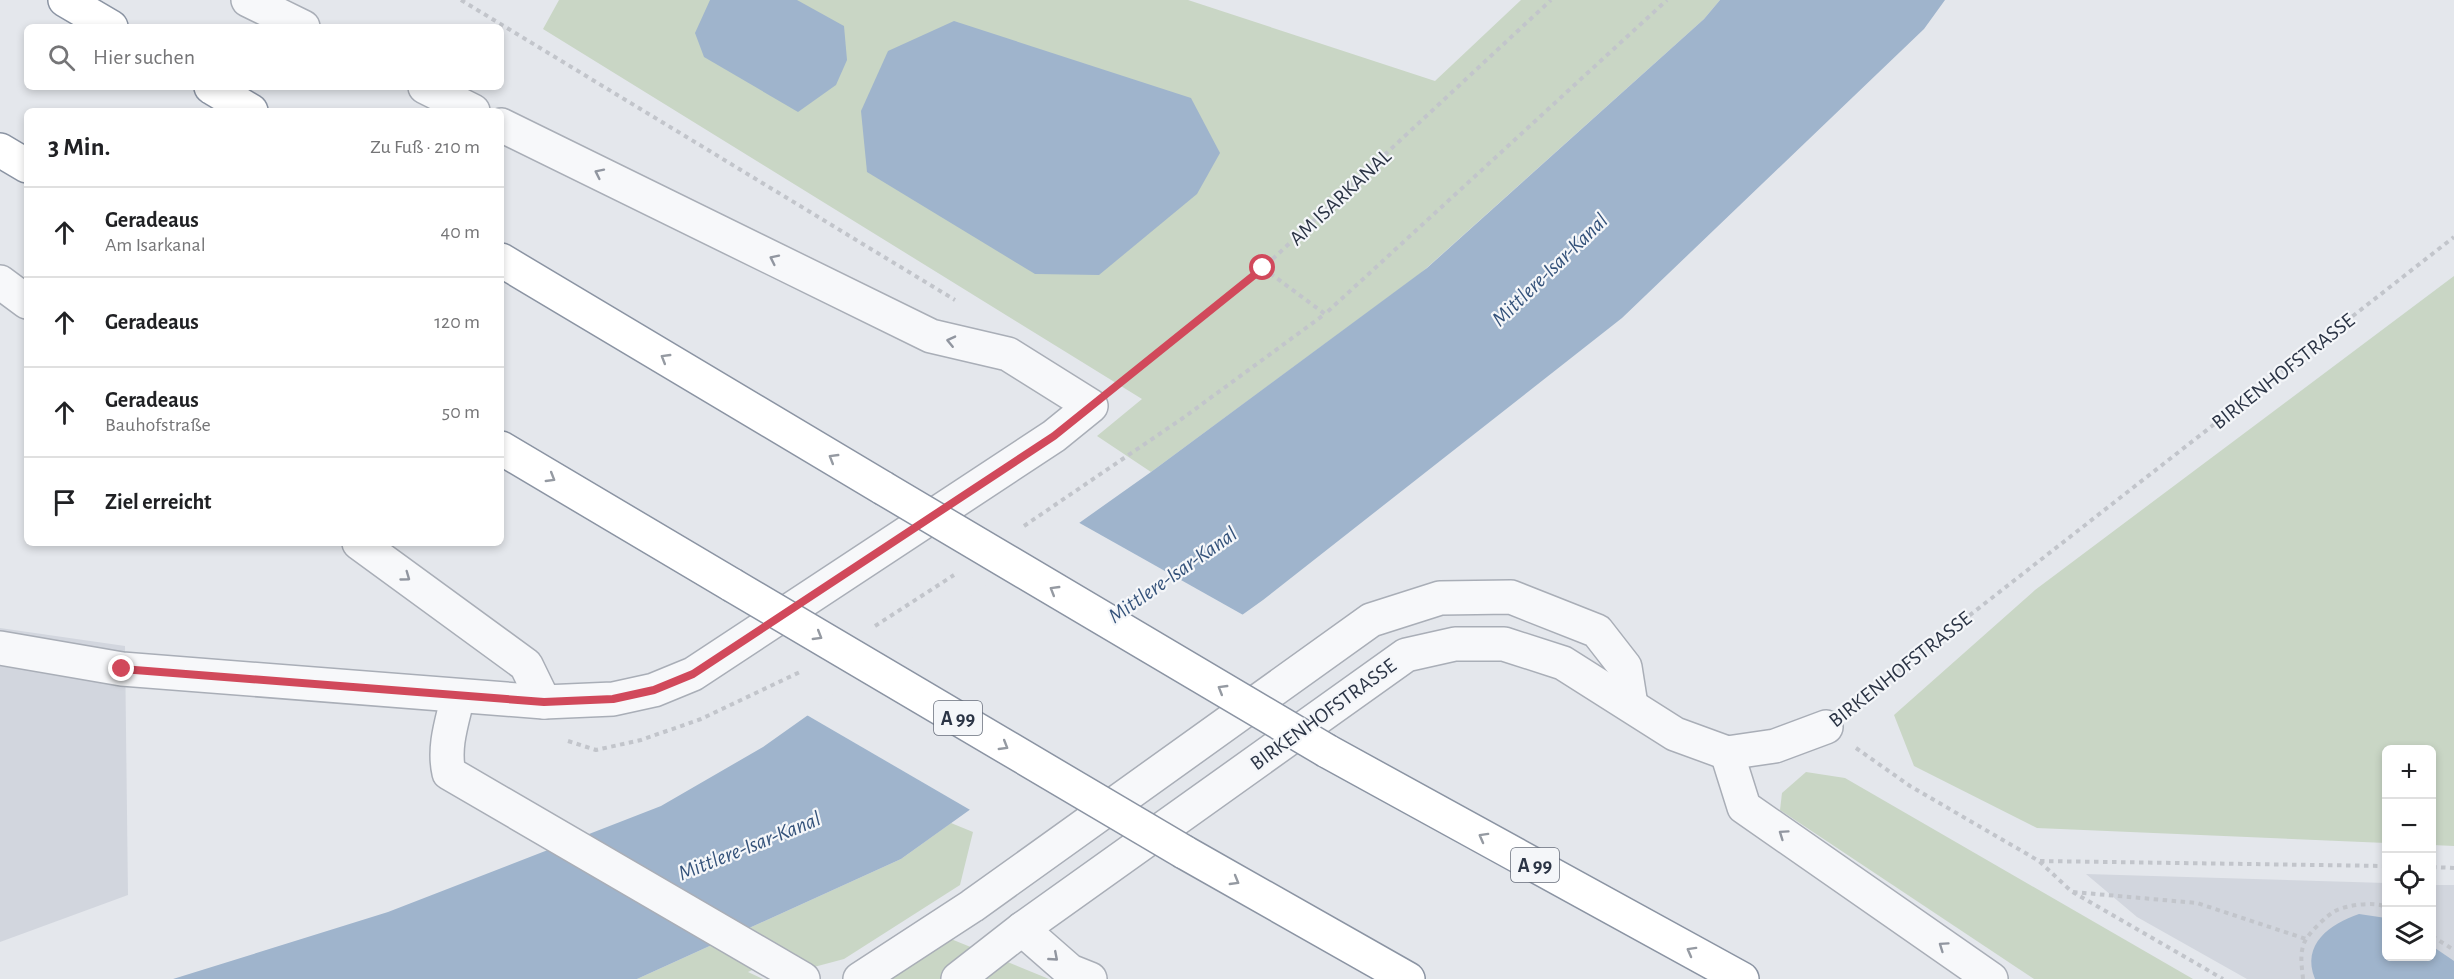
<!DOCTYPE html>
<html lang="de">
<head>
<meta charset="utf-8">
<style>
  :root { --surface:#fff; --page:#f6f6f6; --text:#202124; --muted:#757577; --line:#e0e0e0 }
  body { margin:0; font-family:"Alegreya Sans",sans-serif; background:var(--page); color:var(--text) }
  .controls { position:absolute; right:18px; bottom:18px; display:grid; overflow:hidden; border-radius:9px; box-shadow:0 3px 9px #0003 }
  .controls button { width:54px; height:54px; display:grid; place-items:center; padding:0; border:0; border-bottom:2px solid var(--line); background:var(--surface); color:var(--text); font:30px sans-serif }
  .stop { position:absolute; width:18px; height:18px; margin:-14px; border:4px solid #d1495b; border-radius:50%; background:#fff }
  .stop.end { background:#d1495b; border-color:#fff; box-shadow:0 2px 6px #0008 }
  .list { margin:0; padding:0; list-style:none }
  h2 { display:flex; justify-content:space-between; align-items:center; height:78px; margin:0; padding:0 24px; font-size:26px }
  h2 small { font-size:20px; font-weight:400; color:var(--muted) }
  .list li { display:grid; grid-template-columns:39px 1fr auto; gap:18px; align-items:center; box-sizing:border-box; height:90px; padding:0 24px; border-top:2px solid var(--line) }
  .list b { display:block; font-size:22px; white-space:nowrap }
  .list p { margin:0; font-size:20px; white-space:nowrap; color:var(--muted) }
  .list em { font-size:20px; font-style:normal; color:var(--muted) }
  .icon { flex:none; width:33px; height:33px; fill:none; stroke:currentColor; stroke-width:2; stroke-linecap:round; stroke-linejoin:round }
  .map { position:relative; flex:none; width:2454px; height:979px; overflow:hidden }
  .search { position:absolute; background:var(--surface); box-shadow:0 3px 9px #0003; left:24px; top:24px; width:480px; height:66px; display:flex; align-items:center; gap:15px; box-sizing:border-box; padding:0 21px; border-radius:9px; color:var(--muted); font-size:22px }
  .panel { position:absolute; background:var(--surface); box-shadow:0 3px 9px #0003; left:24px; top:108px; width:480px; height:438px; border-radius:9px }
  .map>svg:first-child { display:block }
  .built { fill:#d2d6de }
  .green { fill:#c9d6c5 }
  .water { fill:#9fb4cc }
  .pier { fill:#e4e7ec }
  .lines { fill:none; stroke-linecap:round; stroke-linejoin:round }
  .minor-casing { stroke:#a9aeb7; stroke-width:36 }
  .highway-casing { stroke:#8b94a3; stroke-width:36 }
  .path { stroke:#c2c5cb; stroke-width:4; stroke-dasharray:4.5 4.5; stroke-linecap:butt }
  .minor { stroke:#f7f8fa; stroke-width:33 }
  .highway { stroke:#fff; stroke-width:33 }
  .highway-bridge-casing { stroke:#8b94a3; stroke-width:36; stroke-linecap:butt }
  .highway-bridge { stroke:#fff; stroke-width:33 }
  .oneway { stroke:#9196a0 }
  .oneway2 { stroke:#959aa2 }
  .route { stroke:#d1495b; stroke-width:8 }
  .labels { text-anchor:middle; stroke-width:4.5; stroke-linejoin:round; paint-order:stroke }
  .shield { fill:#f4f6f9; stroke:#676e7b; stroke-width:1.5 }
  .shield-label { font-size:20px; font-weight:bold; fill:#2b3445 }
  .street-label { font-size:21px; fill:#2b3445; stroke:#f4f6f9 }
  .water-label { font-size:22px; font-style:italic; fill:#34527a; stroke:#f4f6f9 }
</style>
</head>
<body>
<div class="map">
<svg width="2454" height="979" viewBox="0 0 2454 979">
  <rect width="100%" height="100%" fill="#e4e7ec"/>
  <g class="built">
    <path d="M 0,628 L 125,646 L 128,895 L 0,942 Z"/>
    <path d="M 2086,874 L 2386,883 L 2386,956 L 2432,956 L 2432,885 L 2454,885 L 2454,979 L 2247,979 L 2137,917 Z"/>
  </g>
  <g class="green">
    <path d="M 559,0 L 1188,0 L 1435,81 L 1521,0 L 1720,0 L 1704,19 L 1421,273 L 1151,472 L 1097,436 L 1142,399 L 543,29 Z"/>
    <path d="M 2454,276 L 2454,846 L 2432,845 L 2432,750 L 2386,750 L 2386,843 L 2037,828 L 1914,766 L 1894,715 L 2035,590 Z"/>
    <path d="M 1806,772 L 1845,778 L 2193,979 L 2034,979 L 1780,810 L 1782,793 Z"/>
    <path d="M 951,823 L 973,832 L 960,885 L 844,959 L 814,967 L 783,955 L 748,972 L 763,979 L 637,979 L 901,859 Z"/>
    <path d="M 946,937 L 1049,979 L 882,979 Z"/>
  </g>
  <g class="water">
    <path d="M 710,0 L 797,0 L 844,26 L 847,60 L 836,85 L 798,112 L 704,57 L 695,33 Z"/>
    <path d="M 1720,0 L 1945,0 L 1924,29 L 1622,318 L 1263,600 L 901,859 L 637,979 L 173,979 L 388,912 L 661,806 L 763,747 L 1151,472 L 1427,268 L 1704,19 Z"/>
    <path d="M 954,21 L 1191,98 L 1220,153 L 1197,194 L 1099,275 L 1035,274 L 867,172 L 861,111 L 888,51 Z"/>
    <path d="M 2359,914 L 2386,918 L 2386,956 L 2432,956 L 2432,946 L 2454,961 L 2454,979 L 2315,979 C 2301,944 2330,924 2359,914 Z"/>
  </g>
  <path class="pier" d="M 1076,521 L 1245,616 L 972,811 L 805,714 Z"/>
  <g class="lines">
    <g class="minor-casing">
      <g id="minor">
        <path d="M 248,0 L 303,27"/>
        <path d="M 425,87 L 473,111"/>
        <path d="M 0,282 L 27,302"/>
        <path d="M 359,543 L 526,665 L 544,702"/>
        <path d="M 0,648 L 122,669 L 544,702 L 613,699 L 654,690 L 693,674 L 1054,436 L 1091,406 L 1008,354 L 931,336 L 501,125"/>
        <path d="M 458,696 C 452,722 443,747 449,773 L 803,979"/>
        <path d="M 1727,753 L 1744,807 L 1991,979"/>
        <path d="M 1022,929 L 1070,971 L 1090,979"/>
        <path d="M 860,979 L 972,906 L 1371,620 L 1440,598 L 1511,597 L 1597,631 L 1625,667 L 1631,705"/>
        <path d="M 958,979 L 1022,929 L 1406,655 L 1455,644 L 1504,644 L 1563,663 L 1675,734 L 1727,753 L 1775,746 L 1826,727"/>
      </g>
    </g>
    <g class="highway-casing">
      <g id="highway">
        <path d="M 65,0 L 111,27"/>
        <path d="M 211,87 L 251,111"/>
        <path d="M 0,150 L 27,166"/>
        <path d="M 501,260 L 883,488"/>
        <path d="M 501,448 L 732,585"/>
        <path d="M 1327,751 L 1742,979"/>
        <path d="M 1184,852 L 1408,979"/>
      </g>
    </g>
    <g class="path">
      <path d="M 461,0 L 955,300"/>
      <path d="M 1263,268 L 1325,314 L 1667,0"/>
      <path d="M 1119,384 L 1263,268 L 1551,0"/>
      <path d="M 1024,526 L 1183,418 L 1325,314"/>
      <path d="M 875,626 L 954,575"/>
      <path d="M 1856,704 L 2454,237"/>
      <path d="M 568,741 L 596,750 L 641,740 L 701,719 L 802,671"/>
      <path d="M 1856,748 L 1910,786 L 2039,861 L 2071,891 L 2223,979"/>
      <path d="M 2040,861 L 2386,866"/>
      <path d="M 2432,867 L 2454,868"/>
      <path d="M 2073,892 L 2197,903 L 2306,939"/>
      <path d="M 2432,936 L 2454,950"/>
      <path d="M 2303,979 C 2302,966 2299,954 2305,941 C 2309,933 2326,916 2335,911 C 2346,905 2376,901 2386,907"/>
    </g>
    <use href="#minor" class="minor"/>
    <use href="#highway" class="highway"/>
    <g class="highway-bridge-casing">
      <g id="highway-bridge">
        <path d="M 883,488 L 1327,751"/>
        <path d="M 732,585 L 1184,852"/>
      </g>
    </g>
    <use href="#highway-bridge" class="highway-bridge"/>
  </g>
  <defs><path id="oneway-chevron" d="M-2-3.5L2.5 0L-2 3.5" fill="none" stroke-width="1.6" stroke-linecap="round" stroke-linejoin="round" transform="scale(1.5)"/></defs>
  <g class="oneway">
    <use href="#oneway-chevron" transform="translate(599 173) rotate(-154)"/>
    <use href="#oneway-chevron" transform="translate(774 259) rotate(-154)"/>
    <use href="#oneway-chevron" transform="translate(951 341) rotate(-167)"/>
    <use href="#oneway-chevron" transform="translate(406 577) rotate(36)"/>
    <use href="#oneway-chevron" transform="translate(1783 834) rotate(-145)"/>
    <use href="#oneway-chevron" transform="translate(1943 946) rotate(-145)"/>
    <use href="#oneway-chevron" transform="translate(1054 957) rotate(41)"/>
  </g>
  <g class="oneway2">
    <use href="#oneway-chevron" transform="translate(665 358) rotate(-149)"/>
    <use href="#oneway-chevron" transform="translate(833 458) rotate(-149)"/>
    <use href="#oneway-chevron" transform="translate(551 478) rotate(31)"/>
    <use href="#oneway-chevron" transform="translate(1054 590) rotate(-149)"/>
    <use href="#oneway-chevron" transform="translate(818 636) rotate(31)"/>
    <use href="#oneway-chevron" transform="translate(1222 689) rotate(-149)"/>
    <use href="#oneway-chevron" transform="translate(1004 746) rotate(31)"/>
    <use href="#oneway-chevron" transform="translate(1483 837) rotate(-151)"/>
    <use href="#oneway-chevron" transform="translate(1235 881) rotate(30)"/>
    <use href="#oneway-chevron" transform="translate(1691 951) rotate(-151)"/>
  </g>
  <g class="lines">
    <path class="route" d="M 122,669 L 544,702 L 613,699 L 654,690 L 693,674 L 1054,436 L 1263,268"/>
  </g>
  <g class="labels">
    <g class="shield">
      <rect x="934" y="701" width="48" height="34" rx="4.5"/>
      <rect x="1511" y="848" width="48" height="34" rx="4.5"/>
    </g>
    <g class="shield-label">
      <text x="958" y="725">A 99</text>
      <text x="1535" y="872">A 99</text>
    </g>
    <g class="street-label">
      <text transform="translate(1340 197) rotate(-43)" y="7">AM ISARKANAL</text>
      <text transform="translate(2283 371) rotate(-38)" y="7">BIRKENHOFSTRASSE</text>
      <text transform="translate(1900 669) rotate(-38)" y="7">BIRKENHOFSTRASSE</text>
      <text transform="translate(1323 714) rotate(-36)" y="7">BIRKENHOFSTRASSE</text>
    </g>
    <g class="water-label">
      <text transform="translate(1549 269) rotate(-44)" y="8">Mittlere-Isar-Kanal</text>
      <text transform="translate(1172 574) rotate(-35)" y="8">Mittlere-Isar-Kanal</text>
      <text transform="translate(749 845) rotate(-22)" y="8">Mittlere-Isar-Kanal</text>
    </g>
  </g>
</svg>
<div class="controls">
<button>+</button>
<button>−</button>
<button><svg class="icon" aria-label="locate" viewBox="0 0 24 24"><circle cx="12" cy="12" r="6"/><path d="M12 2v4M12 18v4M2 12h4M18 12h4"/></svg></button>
<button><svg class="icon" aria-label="layers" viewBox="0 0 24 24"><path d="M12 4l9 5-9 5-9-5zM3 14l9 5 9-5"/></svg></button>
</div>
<div class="stop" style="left:1263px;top:268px"></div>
<div class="stop end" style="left:122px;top:669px"></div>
<div class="search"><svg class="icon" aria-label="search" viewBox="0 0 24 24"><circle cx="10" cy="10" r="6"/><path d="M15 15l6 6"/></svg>Hier suchen</div>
<section class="panel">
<h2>3 Min.<small>Zu Fuß · 210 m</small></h2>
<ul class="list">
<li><svg class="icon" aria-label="ahead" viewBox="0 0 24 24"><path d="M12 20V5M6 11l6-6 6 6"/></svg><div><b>Geradeaus</b><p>Am Isarkanal</p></div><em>40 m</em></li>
<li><svg class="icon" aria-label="ahead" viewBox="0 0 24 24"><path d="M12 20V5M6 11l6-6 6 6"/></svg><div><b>Geradeaus</b></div><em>120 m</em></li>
<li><svg class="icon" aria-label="ahead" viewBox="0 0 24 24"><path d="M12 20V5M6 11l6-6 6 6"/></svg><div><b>Geradeaus</b><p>Bauhofstraße</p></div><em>50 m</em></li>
<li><svg class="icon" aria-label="arrive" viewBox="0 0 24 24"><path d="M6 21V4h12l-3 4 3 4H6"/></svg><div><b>Ziel erreicht</b></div></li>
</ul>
</section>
</div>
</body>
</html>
